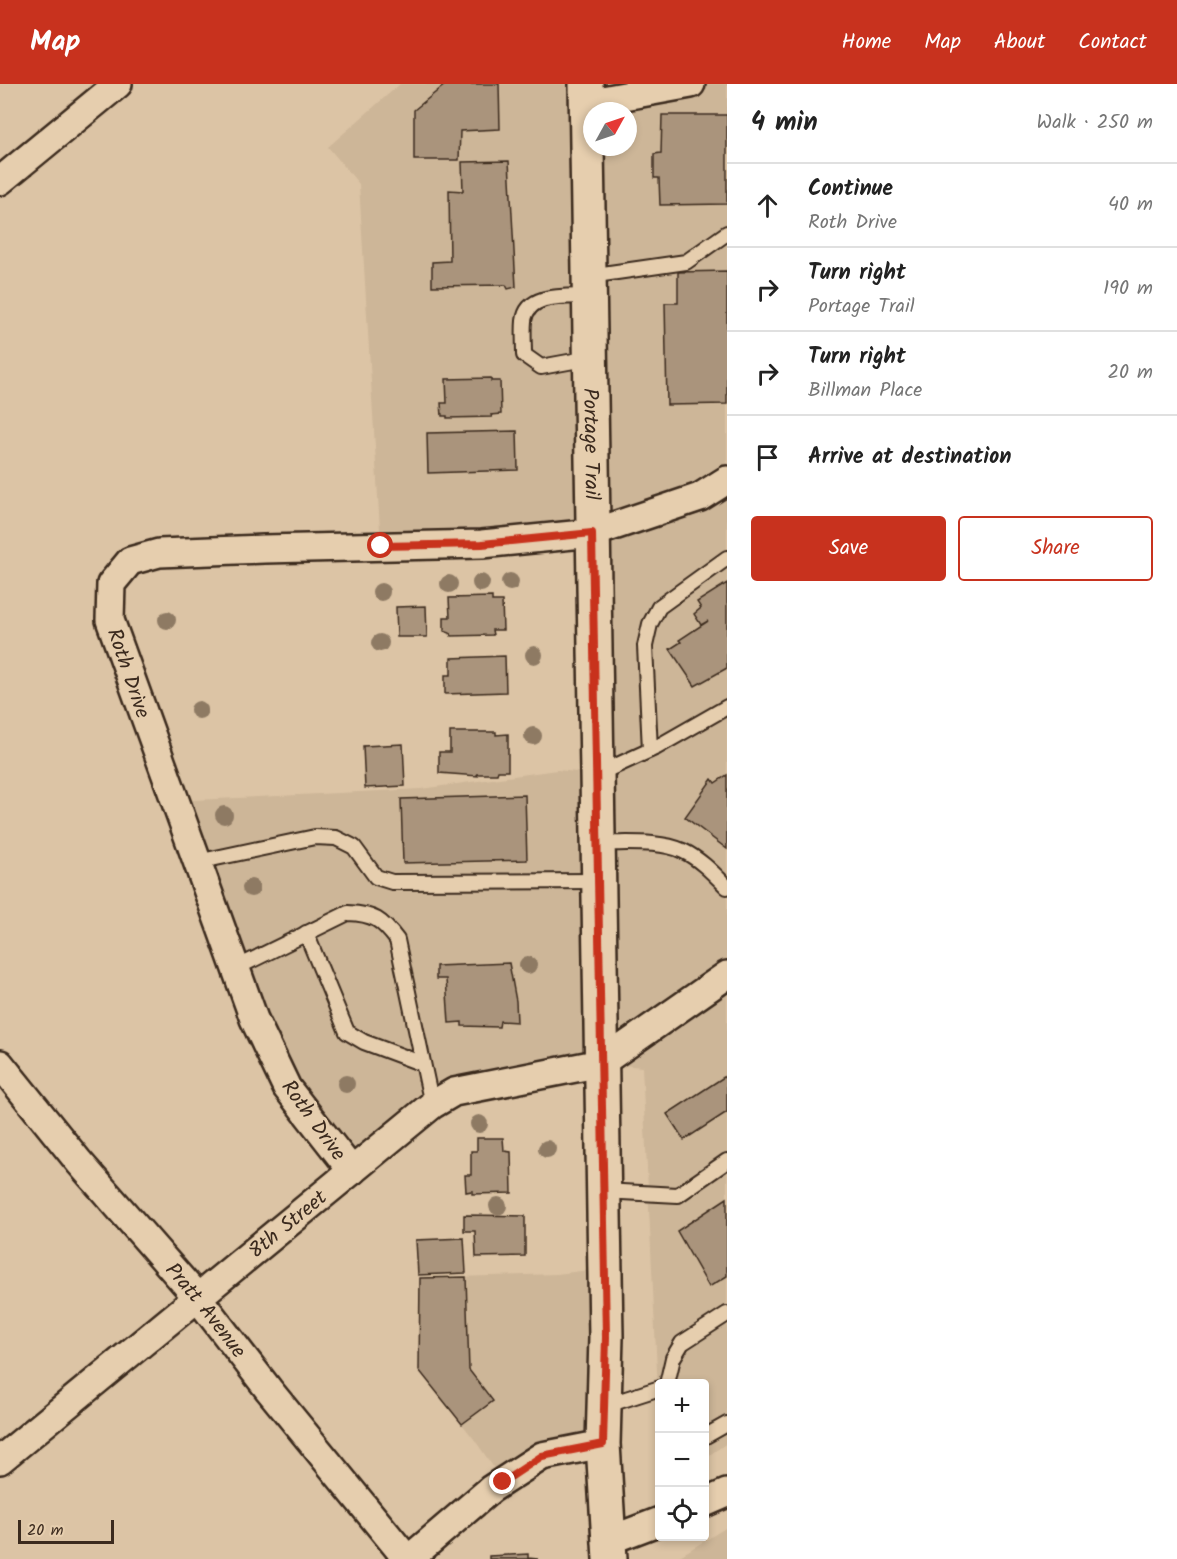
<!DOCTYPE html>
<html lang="en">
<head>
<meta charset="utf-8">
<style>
  :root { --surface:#fff; --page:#f2f2f2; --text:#222; --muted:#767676; --line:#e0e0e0; --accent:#c8321e }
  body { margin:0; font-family:Kalam,sans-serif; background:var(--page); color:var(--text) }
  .controls { position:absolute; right:18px; bottom:18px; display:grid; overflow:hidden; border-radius:6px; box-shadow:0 3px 9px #0003 }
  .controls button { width:54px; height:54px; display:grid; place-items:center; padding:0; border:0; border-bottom:2px solid var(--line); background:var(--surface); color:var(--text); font:30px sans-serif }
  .compass { position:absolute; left:583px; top:18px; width:54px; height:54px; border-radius:50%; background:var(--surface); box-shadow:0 3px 9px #0003; rotate:50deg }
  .scale { position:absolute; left:18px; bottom:15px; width:96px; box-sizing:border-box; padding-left:6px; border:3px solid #3b2a1e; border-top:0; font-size:16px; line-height:21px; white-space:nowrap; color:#3b2a1e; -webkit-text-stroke:4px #e6ceae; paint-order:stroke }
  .stop { position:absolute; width:18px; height:18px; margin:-14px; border:4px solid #c8321e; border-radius:50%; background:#fff }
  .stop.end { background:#c8321e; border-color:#fff; box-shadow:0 2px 6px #0008 }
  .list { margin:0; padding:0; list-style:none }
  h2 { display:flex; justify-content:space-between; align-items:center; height:78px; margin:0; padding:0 24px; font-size:26px }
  h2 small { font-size:20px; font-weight:400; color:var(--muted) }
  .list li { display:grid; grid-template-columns:39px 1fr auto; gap:18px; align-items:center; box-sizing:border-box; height:84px; padding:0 24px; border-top:2px solid var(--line) }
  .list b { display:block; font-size:22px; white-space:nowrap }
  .list p { margin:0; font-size:20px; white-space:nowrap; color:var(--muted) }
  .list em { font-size:20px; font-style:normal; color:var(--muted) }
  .actions { display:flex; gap:12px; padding:18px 24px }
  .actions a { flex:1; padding:14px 0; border:2px solid var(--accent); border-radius:6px; text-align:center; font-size:21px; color:var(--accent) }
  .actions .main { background:var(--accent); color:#fff }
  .icon { flex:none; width:33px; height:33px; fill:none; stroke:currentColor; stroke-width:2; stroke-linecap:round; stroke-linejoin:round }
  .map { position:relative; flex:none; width:727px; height:1475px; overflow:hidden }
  header { display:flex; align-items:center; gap:36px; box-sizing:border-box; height:84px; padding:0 30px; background:var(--accent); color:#fff }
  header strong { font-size:28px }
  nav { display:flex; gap:33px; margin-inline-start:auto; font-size:21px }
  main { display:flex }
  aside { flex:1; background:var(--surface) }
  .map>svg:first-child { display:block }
  .built { fill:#cdb698; fill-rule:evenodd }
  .building { fill:#aa947b; stroke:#3b2a1e; stroke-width:1.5 }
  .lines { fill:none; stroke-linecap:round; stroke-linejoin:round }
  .service-casing { stroke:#3b2a1e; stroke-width:18 }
  .minor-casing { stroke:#3b2a1e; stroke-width:32 }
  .secondary-casing { stroke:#3b2a1e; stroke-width:38 }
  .service { stroke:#e6ceae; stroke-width:14 }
  .minor { stroke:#e6ceae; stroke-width:27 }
  .secondary { stroke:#e6ceae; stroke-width:33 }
  .tree { fill:#8e7a64 }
  .route { stroke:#c8321e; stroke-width:8 }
  .labels { text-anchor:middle; stroke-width:6; stroke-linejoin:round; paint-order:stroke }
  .street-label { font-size:21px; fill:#3b2a1e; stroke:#e6ceae }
</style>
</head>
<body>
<header>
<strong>Map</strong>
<nav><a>Home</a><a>Map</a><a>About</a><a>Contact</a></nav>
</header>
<main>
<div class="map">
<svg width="727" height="1475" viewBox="0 0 727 1475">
  <rect width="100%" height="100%" fill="#dcc4a5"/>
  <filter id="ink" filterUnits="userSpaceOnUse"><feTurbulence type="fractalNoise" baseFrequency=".0167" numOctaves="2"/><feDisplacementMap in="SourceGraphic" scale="12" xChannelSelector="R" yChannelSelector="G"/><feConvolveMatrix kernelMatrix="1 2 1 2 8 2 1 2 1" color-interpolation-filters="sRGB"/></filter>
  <g filter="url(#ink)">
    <g class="built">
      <path d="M 400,0 L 727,0 L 727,1359 L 705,1374 L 704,1300 L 660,1300 L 659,1327 L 642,983 L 601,979 L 454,1008 L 352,1087 L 287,1004 L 174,717 L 421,705 L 557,686 L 598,690 L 592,449 L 381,462 L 359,100 L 328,63 ZM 592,27 L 628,27 L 628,63 L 592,63 Z"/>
      <path d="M 605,1184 L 603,1360 L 503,1397 L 474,1355 L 419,1286 L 420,1194 L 557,1190 Z"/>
      <path d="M 727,1443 L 727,1475 L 675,1475 Z"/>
    </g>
    <g class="building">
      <path d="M 446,0 L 499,0 L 500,45 L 460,47 L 459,76 L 414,76 L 414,26 Z"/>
      <path d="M 662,31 L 727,31 L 727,120 L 660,121 L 659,94 L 654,94 L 654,70 L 661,69 Z"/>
      <path d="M 509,77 L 516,203 L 508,205 L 506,201 L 432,202 L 432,178 L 450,177 L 449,106 L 463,107 L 462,78 Z"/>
      <path d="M 727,187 L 727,320 L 667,321 L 665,219 L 678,219 L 678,188 Z"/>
      <path d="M 491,294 L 491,297 L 500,297 L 501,330 L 491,331 L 492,333 L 447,334 L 447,332 L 442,332 L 441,319 L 447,319 L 446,295 Z"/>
      <path d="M 517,347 L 518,386 L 428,389 L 427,349 Z"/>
      <path d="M 727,499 L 727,584 L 695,602 L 670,565 L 681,558 L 679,556 L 708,537 L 701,541 L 694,530 L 701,524 L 697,518 Z"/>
      <path d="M 492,513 L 492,517 L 502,517 L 503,546 L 492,546 L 493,551 L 451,552 L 450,549 L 444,547 L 444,533 L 450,533 L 449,514 Z"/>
      <path d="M 426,522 L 427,553 L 397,553 L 396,523 Z"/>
      <path d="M 505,572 L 506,608 L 445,610 L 445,591 L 451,591 L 451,574 Z"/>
      <path d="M 450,648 L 496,648 L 496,651 L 508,650 L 508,687 L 498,687 L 497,690 L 477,690 L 478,692 L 439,689 L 439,668 L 450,668 Z"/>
      <path d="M 403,660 L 405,702 L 365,704 L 363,662 Z"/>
      <path d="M 727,691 L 727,765 L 685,733 L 712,695 L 715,699 Z"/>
      <path d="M 525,711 L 527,776 L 403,779 L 401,715 Z"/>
      <path d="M 509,879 L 516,917 L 517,938 L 500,937 L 499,943 L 462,942 L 462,938 L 449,939 L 446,895 L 436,895 L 436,882 Z"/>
      <path d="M 727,991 L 727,1028 L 684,1056 L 667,1030 Z"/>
      <path d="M 477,1054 L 503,1054 L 504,1067 L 511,1068 L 512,1109 L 472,1110 L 472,1107 L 466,1108 L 465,1091 L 471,1091 L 471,1067 L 477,1067 Z"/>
      <path d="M 727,1114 L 727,1192 L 709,1203 L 677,1147 Z"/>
      <path d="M 464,1131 L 525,1132 L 525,1172 L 476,1173 L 475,1147 L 464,1147 Z"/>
      <path d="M 464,1154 L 466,1189 L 418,1191 L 416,1156 Z"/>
      <path d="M 466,1193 L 469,1286 L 493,1317 L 462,1340 L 419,1286 L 420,1194 Z"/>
      <path d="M 528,1470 L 528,1474 L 538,1475 L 489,1475 L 489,1472 Z"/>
    </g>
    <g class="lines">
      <g class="service-casing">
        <g id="service">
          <path d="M 589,192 L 686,178 L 727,149"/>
          <path d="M 589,212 C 567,213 527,208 524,237 C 523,248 524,260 524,271 L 541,283 L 590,274"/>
          <path d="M 650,666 L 645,562 L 650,540 L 659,523 L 727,474"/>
          <path d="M 598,690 L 657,663 L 727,623"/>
          <path d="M 599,759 C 625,760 659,756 683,767 C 700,775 714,790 727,803"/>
          <path d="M 197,778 L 315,753 L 336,754 L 354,763 L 376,793 L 392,798 L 599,797"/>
          <path d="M 306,849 L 347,948 L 364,958 L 423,980"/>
          <path d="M 236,884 L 348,829 C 374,830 382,836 397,856 L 432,1021"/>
          <path d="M 603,1107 L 678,1111 L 727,1077"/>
          <path d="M 667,1300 L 673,1274 L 682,1259 L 727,1230"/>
          <path d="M 604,1322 L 660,1304"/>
          <path d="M 704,1353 L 727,1340"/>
        </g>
      </g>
      <g class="minor-casing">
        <g id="minor">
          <path d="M 586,19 L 691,0"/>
          <path d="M 0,97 L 118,0"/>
          <path id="s1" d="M 0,980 L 79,1078 L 198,1214 L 269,1306 L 407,1475"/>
          <path d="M 352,1087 L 287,1004 L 254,935 L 110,536 L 111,500 L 130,477 L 159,469 L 264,465 L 482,460 L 593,449 L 700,413 L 727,396"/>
          <path id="s2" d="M 0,1376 L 432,1021 L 454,1008 L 601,979 L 727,891"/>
          <path d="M 704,1419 L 727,1409"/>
          <path d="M 610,1456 L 660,1437"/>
          <path d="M 409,1475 L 491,1405 L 542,1372 L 603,1360"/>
        </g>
      </g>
      <g class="secondary-casing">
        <g id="secondary">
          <path id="s3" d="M 586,0 L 606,1253 L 603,1360 L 610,1475"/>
        </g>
      </g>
      <use href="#service" class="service"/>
      <use href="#minor" class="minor"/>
      <use href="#secondary" class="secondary"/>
    </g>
    <g class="tree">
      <circle cx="510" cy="498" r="9"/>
      <circle cx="481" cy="499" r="9"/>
      <circle cx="449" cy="500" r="9"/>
      <circle cx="381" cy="508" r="9"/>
      <circle cx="167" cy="536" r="9"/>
      <circle cx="380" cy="559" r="9"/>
      <circle cx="534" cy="571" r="9"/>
      <circle cx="199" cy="626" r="9"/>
      <circle cx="533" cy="652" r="9"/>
      <circle cx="224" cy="731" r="9"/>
      <circle cx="251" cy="804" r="9"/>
      <circle cx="528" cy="881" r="9"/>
      <circle cx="346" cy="1000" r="9"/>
      <circle cx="479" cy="1040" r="9"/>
      <circle cx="547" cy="1065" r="9"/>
      <circle cx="498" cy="1122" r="9"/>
    </g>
  </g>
  <g class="lines" filter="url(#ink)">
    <path class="route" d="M 381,462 L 482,460 L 592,449 L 606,1253 L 603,1360 L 542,1372 L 503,1398"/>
  </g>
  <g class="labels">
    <g class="street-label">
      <text dy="7" stroke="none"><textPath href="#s3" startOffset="360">Portage Trail</textPath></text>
      <text transform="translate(129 589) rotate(71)" y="7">Roth Drive</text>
      <text transform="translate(314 1036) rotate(54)" y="7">Roth Drive</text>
      <text dy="7" stroke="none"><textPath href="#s2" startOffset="372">8th Street</textPath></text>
      <text dy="7" stroke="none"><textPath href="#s1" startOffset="321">Pratt Avenue</textPath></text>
    </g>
  </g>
</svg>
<div class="controls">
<button>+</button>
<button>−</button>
<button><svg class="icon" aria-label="locate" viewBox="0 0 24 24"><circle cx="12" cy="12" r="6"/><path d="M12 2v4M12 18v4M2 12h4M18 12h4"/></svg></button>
</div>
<svg class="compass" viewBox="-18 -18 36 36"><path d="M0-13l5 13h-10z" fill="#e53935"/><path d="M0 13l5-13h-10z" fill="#767676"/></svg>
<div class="scale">20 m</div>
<div class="stop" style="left:381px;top:462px"></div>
<div class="stop end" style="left:503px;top:1398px"></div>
</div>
<aside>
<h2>4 min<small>Walk · 250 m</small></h2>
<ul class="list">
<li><svg class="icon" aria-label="ahead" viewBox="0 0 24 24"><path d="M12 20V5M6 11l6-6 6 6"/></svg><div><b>Continue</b><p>Roth Drive</p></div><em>40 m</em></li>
<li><svg class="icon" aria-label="right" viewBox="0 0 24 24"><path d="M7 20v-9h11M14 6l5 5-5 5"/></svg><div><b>Turn right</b><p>Portage Trail</p></div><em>190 m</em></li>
<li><svg class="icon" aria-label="right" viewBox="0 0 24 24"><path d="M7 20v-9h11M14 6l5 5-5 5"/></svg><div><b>Turn right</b><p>Billman Place</p></div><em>20 m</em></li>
<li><svg class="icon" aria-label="arrive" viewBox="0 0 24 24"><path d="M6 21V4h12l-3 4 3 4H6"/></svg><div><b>Arrive at destination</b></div></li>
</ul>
<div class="actions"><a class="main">Save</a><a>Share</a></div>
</aside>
</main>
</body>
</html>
